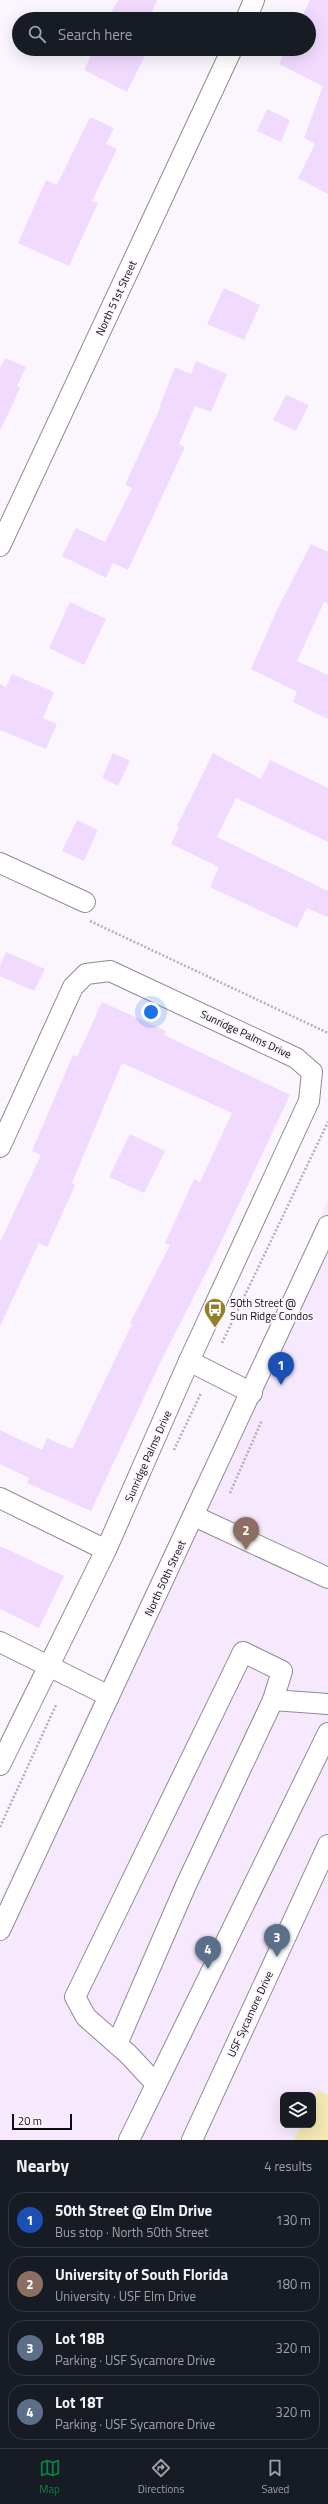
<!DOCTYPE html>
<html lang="en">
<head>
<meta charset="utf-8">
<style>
  :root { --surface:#171b24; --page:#20242c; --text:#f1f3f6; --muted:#9ea1a6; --line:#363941; --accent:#0b8043 }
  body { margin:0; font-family:"Titillium Web",sans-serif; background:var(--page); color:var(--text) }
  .controls { position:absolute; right:12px; bottom:12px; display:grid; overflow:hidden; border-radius:8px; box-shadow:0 4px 16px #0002 }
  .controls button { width:36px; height:36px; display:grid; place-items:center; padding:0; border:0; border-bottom:1px solid var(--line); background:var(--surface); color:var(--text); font:20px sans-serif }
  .scale { position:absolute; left:12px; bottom:10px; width:60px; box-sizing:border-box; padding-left:4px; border:2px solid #0d0b0f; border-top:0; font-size:11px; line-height:14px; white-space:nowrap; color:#0d0b0f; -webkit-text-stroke:3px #fbf6fe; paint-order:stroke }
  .you { position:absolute; left:151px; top:1012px; width:14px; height:14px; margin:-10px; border:3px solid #fff; border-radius:50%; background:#1a73e8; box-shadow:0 0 0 6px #1a73e833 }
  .badge { display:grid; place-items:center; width:26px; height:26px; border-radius:50%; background:var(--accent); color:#fff; font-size:13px; font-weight:700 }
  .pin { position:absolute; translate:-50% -33px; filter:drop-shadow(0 1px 2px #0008) }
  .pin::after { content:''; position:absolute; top:21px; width:14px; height:12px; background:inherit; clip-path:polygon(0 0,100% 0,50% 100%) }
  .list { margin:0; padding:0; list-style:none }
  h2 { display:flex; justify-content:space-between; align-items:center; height:52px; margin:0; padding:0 16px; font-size:17px }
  h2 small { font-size:13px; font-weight:400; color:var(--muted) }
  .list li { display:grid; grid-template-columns:26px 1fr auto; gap:12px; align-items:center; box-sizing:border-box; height:56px; margin:0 8px 8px; padding:0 8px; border:1px solid var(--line); border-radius:16px }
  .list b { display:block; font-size:15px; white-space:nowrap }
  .list p { margin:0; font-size:13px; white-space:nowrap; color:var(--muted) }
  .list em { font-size:13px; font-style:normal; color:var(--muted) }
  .icon { flex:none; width:22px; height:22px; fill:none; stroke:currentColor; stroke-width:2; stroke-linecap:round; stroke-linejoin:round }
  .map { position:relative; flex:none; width:328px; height:2140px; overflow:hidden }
  .search { position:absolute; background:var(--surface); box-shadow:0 4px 16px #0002; left:12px; right:12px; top:12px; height:44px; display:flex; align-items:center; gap:10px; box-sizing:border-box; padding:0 14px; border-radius:22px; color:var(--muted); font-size:15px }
  .sheet { height:308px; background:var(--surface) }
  nav { display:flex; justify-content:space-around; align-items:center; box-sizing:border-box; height:56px; border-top:1px solid var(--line); background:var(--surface); font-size:11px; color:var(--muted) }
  nav a { display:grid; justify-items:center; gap:2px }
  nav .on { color:var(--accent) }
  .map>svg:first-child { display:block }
  .built { fill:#f6e9fd; fill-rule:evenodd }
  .green { fill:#f4e8b3 }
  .building { fill:#f1dafe }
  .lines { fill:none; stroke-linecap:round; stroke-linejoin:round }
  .minor-casing { stroke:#908994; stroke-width:22 }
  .path { stroke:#b3afb5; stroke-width:2.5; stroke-dasharray:2 2; stroke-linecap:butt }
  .minor { stroke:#fff; stroke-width:20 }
  .labels { text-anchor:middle; stroke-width:3.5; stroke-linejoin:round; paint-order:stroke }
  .street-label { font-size:11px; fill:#0d0b0f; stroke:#fbf6fe }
  .poi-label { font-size:11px; fill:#0d0b0f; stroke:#fbf6fe; text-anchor:start }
</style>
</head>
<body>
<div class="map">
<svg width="328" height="2140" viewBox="0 0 328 2140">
  <rect width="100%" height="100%" fill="#fbf6fe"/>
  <path class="built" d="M 328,1200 L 328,2140 L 0,2140 L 0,1900 ZM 283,2095 L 313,2095 L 313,2125 L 283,2125 Z"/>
  <path class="green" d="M 318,2090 L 328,2095 L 328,2140 L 294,2140 L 301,2125 L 313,2125 L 313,2100 Z"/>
  <g class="building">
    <path d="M 118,0 L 157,0 L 149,19 L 108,19 Z"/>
    <path d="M 310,0 L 328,0 L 328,194 L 298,178 L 315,144 L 304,138 L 323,86 L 279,64 L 286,49 L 309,49 L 309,19 L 301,19 Z"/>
    <path d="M 94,49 L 148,49 L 127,92 L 84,70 Z"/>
    <path d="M 267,109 L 290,120 L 281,142 L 257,131 Z"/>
    <path d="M 90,117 L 114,128 L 106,144 L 117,149 L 92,201 L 98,203 L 69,266 L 18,243 L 46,180 L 57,185 Z"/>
    <path d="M 224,288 L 260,305 L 244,340 L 207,324 Z"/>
    <path d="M 5,358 L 26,367 L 17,386 L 20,388 L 0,431 L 0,368 Z"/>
    <path d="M 196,361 L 227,374 L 211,412 L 195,406 L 179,444 L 185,447 L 128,570 L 113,563 L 106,578 L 62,556 L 76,528 L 105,542 L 132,488 L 125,485 L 161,406 L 160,405 L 175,367 L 191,374 Z"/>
    <path d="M 286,395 L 309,405 L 296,431 L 273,420 Z"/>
    <path d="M 311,544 L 328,552 L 328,604 L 324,602 L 297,661 L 328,675 L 328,719 L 293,702 L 297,692 L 251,669 L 277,610 Z"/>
    <path d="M 70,602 L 106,619 L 84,665 L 49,648 Z"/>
    <path d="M 12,674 L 54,692 L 43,718 L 57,724 L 46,749 L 0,730 L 0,684 L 6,687 Z"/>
    <path d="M 113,753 L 130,761 L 118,786 L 102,778 Z"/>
    <path d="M 213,753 L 261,779 L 270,760 L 328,788 L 328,842 L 236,798 L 217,837 L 328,891 L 328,917 L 307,908 L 297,928 L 210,887 L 219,867 L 171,844 L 179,827 L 177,826 Z"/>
    <path d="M 77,820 L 98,830 L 84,861 L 62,851 Z"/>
    <path d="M 6,952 L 45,969 L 34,991 L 0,976 L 0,965 Z"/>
    <path d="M 102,1002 L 166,1031 L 164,1035 L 290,1095 L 213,1259 L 161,1361 L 91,1511 L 27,1483 L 29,1478 L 0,1464 L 0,1430 L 42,1450 L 47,1438 L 72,1449 L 132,1324 L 130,1323 L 170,1245 L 165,1243 L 194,1179 L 200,1182 L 232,1113 L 122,1063 L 72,1183 L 75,1185 L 69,1199 L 47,1247 L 39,1243 L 0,1326 L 0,1242 L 41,1155 L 32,1151 L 55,1097 L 73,1055 L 77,1057 Z"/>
    <path d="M 130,1134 L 165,1151 L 144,1193 L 109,1177 Z"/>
    <path d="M 0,1546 L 64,1576 L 39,1628 L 0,1609 Z"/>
  </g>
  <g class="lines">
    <g class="minor-casing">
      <g id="minor">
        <path d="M 246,19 L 254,0"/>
        <path d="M 0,546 L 232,49"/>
        <path d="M 0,863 L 85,902"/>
        <path d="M 0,1147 L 73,987 L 86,974 L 110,971 L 296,1058 L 312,1072 L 309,1101 L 189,1361 L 106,1550 L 0,1498"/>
        <path d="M 189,1361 L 252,1393"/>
        <path d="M 194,1516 L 328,1578"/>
        <path d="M 0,1642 L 109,1696"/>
        <path d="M 0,1765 L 106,1550"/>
        <path d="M 0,1930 L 328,1226"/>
        <path d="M 117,2044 L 186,1885 L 273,1700"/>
        <path d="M 156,2084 L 128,2054 L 86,2017 L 75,1997 L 243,1652 L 282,1671 L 273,1700 L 328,1704"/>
        <path d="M 129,2140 L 328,1733"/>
        <path d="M 192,2140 L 328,1845"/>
      </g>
    </g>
    <g class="path">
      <path d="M 90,921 L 328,1033"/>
      <path d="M 222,1343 L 328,1122"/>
      <path d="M 174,1450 L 201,1393"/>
      <path d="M 230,1493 L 262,1420"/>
      <path d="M 0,1827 L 56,1705"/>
    </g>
    <use href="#minor" class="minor"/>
  </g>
  <defs>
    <g id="bus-pin" transform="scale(1.15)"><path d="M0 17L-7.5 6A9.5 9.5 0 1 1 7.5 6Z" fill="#927f26" stroke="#fbf6fe"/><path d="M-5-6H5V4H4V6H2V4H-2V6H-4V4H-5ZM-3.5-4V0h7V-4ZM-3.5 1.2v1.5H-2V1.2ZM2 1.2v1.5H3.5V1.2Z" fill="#fff"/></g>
  </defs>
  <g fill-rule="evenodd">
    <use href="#bus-pin" x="215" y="1309"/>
  </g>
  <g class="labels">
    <g class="street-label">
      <text transform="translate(116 298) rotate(-65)" y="4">North 51st Street</text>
      <text transform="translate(246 1034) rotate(25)" y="4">Sunridge Palms Drive</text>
      <text transform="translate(148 1456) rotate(-66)" y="4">Sunridge Palms Drive</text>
      <text transform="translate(165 1578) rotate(-65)" y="4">North 50th Street</text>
      <text transform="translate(250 2014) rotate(-65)" y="4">USF Sycamore Drive</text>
    </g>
    <g class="poi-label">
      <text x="230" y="1307">50th Street @<tspan x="230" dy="13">Sun Ridge Condos</tspan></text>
    </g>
  </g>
</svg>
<div class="controls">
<button><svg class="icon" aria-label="layers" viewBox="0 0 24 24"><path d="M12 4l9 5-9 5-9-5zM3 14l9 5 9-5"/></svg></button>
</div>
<div class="scale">20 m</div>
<div class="you"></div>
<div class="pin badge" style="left:281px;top:1385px;background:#1a4fb4">1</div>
<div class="pin badge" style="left:246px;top:1550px;background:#8d6e63">2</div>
<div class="pin badge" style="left:277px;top:1957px;background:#5c6f8a">3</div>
<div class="pin badge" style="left:208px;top:1969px;background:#5c6f8a">4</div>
<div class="search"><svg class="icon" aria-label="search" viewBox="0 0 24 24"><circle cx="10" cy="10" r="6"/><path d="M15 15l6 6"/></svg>Search here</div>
</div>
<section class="sheet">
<h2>Nearby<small>4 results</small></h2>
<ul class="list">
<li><span class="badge" style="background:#1a4fb4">1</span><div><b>50th Street @ Elm Drive</b><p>Bus stop · North 50th Street</p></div><em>130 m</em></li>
<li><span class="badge" style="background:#8d6e63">2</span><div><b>University of South Florida</b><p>University · USF Elm Drive</p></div><em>180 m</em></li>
<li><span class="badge" style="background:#5c6f8a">3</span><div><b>Lot 18B</b><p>Parking · USF Sycamore Drive</p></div><em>320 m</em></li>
<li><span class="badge" style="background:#5c6f8a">4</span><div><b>Lot 18T</b><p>Parking · USF Sycamore Drive</p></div><em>320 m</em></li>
</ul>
</section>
<nav>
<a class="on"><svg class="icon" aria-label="map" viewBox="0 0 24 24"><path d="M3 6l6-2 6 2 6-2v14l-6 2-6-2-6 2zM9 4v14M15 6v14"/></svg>Map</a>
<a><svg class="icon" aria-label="directions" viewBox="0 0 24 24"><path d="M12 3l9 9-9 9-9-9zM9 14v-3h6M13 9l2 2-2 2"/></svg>Directions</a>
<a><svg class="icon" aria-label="saved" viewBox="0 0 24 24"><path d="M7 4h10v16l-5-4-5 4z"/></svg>Saved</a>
</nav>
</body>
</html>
